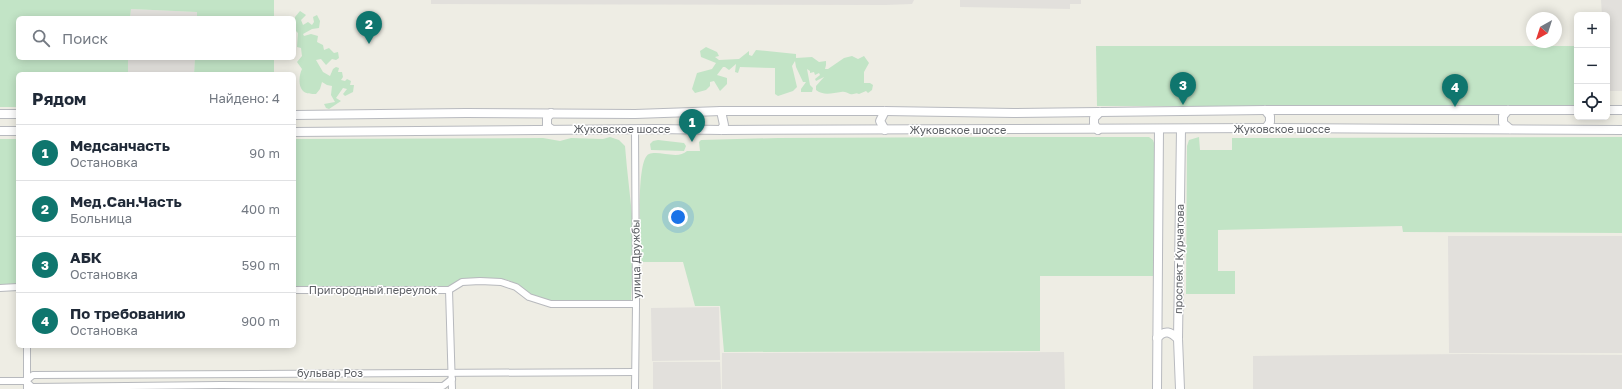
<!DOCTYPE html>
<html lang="ru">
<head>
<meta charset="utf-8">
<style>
  :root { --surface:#fff; --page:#f2f2f3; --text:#1f2937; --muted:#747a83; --line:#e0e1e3; --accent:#0f766e }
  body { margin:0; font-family:"Golos Text",sans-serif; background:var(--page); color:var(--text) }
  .controls { position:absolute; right:12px; top:12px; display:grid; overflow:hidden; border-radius:6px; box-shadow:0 2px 10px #0003 }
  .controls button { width:36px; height:36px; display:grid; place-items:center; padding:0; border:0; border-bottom:1px solid var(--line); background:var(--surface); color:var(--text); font:20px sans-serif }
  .compass { position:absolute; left:1526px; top:12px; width:36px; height:36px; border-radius:50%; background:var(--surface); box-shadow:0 2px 10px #0003; rotate:219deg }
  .you { position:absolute; left:678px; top:217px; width:14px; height:14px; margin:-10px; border:3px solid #fff; border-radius:50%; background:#1a73e8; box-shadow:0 0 0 6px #1a73e833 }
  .badge { display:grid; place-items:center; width:26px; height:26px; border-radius:50%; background:var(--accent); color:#fff; font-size:13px; font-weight:700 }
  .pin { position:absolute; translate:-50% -33px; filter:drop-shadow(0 1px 2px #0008) }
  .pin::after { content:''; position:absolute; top:21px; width:14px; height:12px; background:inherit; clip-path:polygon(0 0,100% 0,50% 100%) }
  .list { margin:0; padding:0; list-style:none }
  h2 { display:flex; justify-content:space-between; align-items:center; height:52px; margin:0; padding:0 16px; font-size:17px }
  h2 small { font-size:13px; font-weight:400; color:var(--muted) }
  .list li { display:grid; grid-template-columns:26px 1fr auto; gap:12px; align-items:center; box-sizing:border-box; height:56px; padding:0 16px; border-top:1px solid var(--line) }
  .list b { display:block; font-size:15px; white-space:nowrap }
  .list p { margin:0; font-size:13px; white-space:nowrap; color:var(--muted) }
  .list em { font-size:13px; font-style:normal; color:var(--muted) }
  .icon { flex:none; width:22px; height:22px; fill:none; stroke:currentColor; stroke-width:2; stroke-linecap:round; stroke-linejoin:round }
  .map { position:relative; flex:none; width:1622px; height:389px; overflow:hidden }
  .search { position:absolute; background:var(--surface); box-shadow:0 2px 10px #0003; left:16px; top:16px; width:280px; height:44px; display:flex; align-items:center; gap:10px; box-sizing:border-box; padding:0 14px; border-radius:6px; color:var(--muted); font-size:15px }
  .panel { position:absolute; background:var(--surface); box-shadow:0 2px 10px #0003; left:16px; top:72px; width:280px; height:276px; border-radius:6px }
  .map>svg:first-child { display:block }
  .industrial { fill:#e2e0dc }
  .green { fill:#c2e4c6 }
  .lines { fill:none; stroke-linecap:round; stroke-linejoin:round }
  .street-casing { stroke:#b7b9bd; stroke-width:8 }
  .secondary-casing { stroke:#b8babf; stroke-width:10 }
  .street { stroke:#fff; stroke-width:6 }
  .secondary { stroke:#fff; stroke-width:8 }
  .labels { text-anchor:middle; stroke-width:3; stroke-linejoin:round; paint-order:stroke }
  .street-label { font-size:11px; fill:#5c5f64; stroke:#fff }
</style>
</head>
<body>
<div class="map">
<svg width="1622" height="389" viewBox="0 0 1622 389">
  <rect width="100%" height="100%" fill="#eeede4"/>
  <g class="industrial">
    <path d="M 431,0 L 914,0 L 912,4 L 885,5 L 431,4 Z"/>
    <path d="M 960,0 L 1081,0 L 1081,4 L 1070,4 L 1070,9 L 960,7 Z"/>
    <path d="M 1601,0 L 1622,0 L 1622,91 L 1607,91 L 1607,15 L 1602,15 Z"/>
    <path d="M 131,9 L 197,12 L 197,18 L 130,18 Z"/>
    <path d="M 128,58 L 195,58 L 194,74 L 128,74 Z"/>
    <path d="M 1448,236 L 1622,236 L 1622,353 L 1449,353 Z"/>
    <path d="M 719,307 L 720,360 L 652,361 L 651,308 Z"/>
    <path d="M 1064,352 L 1065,389 L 722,389 L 722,353 Z"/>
    <path d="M 1465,354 L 1622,355 L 1622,389 L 1253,389 L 1253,356 Z"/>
    <path d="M 653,362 L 720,362 L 721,389 L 653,389 Z"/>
  </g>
  <g class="green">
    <path d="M 0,0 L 274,0 L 274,18 L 197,18 L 197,12 L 131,9 L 130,18 L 18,18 L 18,58 L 128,58 L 128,74 L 18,74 L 18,107 L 0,107 Z"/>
    <path d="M 300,11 L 306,15 L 301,20 L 303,25 L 308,22 L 312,25 L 314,22 L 313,17 L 317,15 L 320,21 L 319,28 L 312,29 L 303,34 L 304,36 L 311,34 L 318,36 L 317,42 L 323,45 L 324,50 L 329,48 L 334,53 L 338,52 L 339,58 L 336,60 L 332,59 L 326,65 L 321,59 L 316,60 L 323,72 L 330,76 L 333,69 L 336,67 L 339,68 L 338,72 L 342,72 L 343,77 L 341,80 L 345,81 L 347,79 L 351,81 L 350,85 L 354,85 L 353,92 L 345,96 L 343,94 L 347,89 L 343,88 L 336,98 L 341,101 L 329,109 L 326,108 L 324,104 L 335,102 L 331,95 L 332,86 L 327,85 L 322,82 L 320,89 L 316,94 C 312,94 306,94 303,91 C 298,86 299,75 302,69 L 297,62 L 302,56 L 301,48 L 297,47 L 298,33 L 295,30 L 294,33 L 295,17 Z"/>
    <path d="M 1096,46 L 1577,46 L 1577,106 L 1097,106 Z"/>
    <path d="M 706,47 L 717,52 L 719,56 L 715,57 L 719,60 L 739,59 L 749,51 L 749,55 L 752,56 L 756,50 L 796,54 L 796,58 L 812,57 L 819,62 L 826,61 L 826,65 L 825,69 L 828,69 L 844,58 L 852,56 L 858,59 L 864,56 L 869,63 L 864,72 L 864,83 L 870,83 L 873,85 L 872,90 L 868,93 L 866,91 L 859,94 C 855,92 855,95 850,94 C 847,93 845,91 841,92 C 833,93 823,96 816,90 L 816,86 L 824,77 L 816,81 L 815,79 L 820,75 L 819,73 L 815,75 L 814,72 L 810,73 L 810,71 L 807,69 L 810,85 L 813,88 L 812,92 L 801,92 L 801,89 L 806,82 L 803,82 L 796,67 L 795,61 L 792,66 L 797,87 L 793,91 L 778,96 L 775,94 L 775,68 L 740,67 L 738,73 L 735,72 L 736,64 L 729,70 L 725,67 L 723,67 L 717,75 L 727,78 L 727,84 L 720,91 L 714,81 L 710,82 L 710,86 L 706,90 L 695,93 L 692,89 L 697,73 L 712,69 L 716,63 L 701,57 L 700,51 Z"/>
    <path d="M 195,58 L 274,58 L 274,74 L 194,74 Z"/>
    <path d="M 610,137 L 619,140 L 625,146 C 627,173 631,200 633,228 C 634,252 632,277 631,301 L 551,301 L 527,294 L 511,281 L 504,279 L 467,279 L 440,289 L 294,288 L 294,139 L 543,138 L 560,141 L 571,138 L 603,139 Z"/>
    <path d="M 998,137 L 1149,137 L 1153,140 L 1154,143 L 1154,276 L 1040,276 L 1040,351 L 724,352 L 720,306 L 695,306 L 683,262 L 641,262 C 641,245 635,160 649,154 C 659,150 678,160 687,151 L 700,151 L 699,142 L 701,140 L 778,138 Z"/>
    <path d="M 1199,137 L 1200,150 L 1232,150 L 1232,138 L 1622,137 L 1622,233 L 1403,232 L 1402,226 L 1218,230 L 1218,271 L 1235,271 L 1235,294 L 1186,294 L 1187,146 L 1189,140 Z"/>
    <path d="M 0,139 L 18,139 L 18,288 L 0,290 Z"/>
    <path d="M 658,140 L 684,143 L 686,146 L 684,151 L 651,150 L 650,144 L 653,141 Z"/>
  </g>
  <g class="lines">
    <g class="street-casing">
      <g id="street">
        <path d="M 635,129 L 636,304 L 635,389"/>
        <path d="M 0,288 L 18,287"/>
        <path d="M 294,290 L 449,290 L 462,282 L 480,281 L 501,282 L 516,287 L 529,297 L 551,304 L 636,304"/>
        <path d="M 449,290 L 452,389"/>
        <path d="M 27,346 L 27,389"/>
        <path d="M 27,380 L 33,375 L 635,372"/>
        <path d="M 0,381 L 27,381"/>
        <path d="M 27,382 L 32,387 L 221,385 L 443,386 L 452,379"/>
      </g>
    </g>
    <g class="secondary-casing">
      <g id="secondary">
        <path d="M 1265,110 L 1270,116 L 1270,122 L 1266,128"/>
        <path d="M 1508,110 L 1503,116 L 1503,123 L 1510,129"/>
        <path d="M 1607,110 L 1622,110"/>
        <path d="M 0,114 L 18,114"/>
        <path d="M 294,115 L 466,113 L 635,114 L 721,111 L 885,111 L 1014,113 L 1265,110 L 1577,110"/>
        <path d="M 551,129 L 547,126 L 547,118 L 551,113"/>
        <path d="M 721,130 L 724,125 L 721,111"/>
        <path d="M 885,130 L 880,121 L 885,111"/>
        <path d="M 1098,130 L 1094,124 L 1094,118 L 1100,112"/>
        <path d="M 0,131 L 18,131"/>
        <path d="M 294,132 L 656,129 L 721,130 L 1266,128 L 1622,130"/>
        <path d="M 1157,338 C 1165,329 1171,332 1178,339"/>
        <path d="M 1157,389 L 1159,129"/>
        <path d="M 1180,389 L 1178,339 L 1181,129"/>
      </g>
    </g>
    <use href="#street" class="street"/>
    <use href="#secondary" class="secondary"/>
  </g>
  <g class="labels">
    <g class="street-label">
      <text x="622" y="133">Жуковское шоссе</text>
      <text x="1282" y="133">Жуковское шоссе</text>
      <text x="958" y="134">Жуковское шоссе</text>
      <text transform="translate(636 259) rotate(-91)" y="4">улица Дружбы</text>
      <text transform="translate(1179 259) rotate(-89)" y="4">проспект Курчатова</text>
      <text x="373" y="294">Пригородный переулок</text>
      <text x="330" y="377">бульвар Роз</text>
    </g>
  </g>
</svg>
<div class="controls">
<button>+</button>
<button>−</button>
<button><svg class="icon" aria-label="locate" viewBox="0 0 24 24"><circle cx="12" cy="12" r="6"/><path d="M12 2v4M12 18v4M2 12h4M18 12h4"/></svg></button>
</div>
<svg class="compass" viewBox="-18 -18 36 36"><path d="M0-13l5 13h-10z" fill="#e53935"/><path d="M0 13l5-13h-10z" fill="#747a83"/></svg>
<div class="you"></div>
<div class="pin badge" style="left:692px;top:142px">1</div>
<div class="pin badge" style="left:369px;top:44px">2</div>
<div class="pin badge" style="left:1183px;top:105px">3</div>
<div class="pin badge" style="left:1455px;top:107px">4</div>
<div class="search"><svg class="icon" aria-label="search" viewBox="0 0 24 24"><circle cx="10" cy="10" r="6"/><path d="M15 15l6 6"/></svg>Поиск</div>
<section class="panel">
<h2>Рядом<small>Найдено: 4</small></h2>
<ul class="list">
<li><span class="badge">1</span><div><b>Медсанчасть</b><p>Остановка</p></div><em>90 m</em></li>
<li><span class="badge">2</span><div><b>Мед.Сан.Часть</b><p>Больница</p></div><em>400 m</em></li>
<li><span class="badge">3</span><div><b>АБК</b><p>Остановка</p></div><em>590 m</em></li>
<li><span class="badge">4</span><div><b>По требованию</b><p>Остановка</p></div><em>900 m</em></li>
</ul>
</section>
</div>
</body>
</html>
